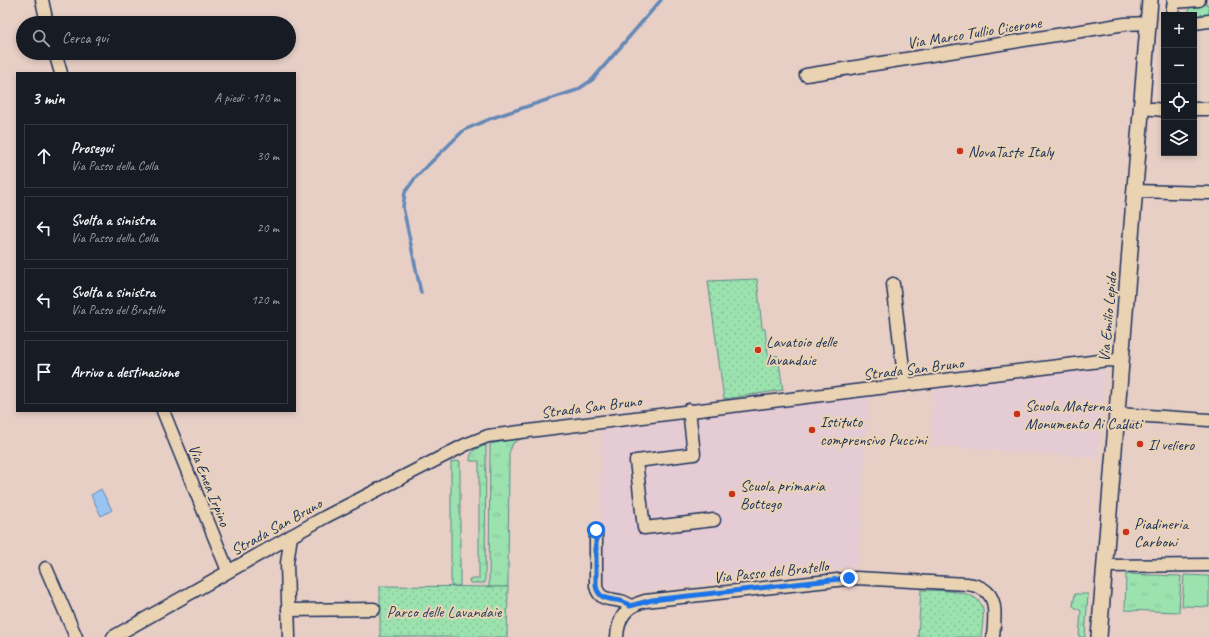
<!DOCTYPE html>
<html lang="it">
<head>
<meta charset="utf-8">
<style>
  :root { --surface:#171b24; --page:#242831; --text:#f1f3f6; --muted:#9ea1a6; --line:#363941 }
  body { margin:0; font-family:Caveat,sans-serif; background:var(--page); color:var(--text) }
  .controls { position:absolute; right:12px; top:12px; display:grid; overflow:hidden; border-radius:0px; box-shadow:0 2px 6px #0003 }
  .controls button { width:36px; height:36px; display:grid; place-items:center; padding:0; border:0; border-bottom:1px solid var(--line); background:var(--surface); color:var(--text); font:20px sans-serif }
  .stop { position:absolute; width:12px; height:12px; margin:-9px; border:3px solid #1a73e8; border-radius:50%; background:#fff }
  .stop.end { background:#1a73e8; border-color:#fff; box-shadow:0 1px 4px #0008 }
  .list { margin:0; padding:0; list-style:none }
  h2 { display:flex; justify-content:space-between; align-items:center; height:52px; margin:0; padding:0 16px; font-size:17px }
  h2 small { font-size:13px; font-weight:400; color:var(--muted) }
  .list li { display:grid; grid-template-columns:26px 1fr auto; gap:12px; align-items:center; box-sizing:border-box; height:64px; margin:0 8px 8px; padding:0 8px; border:1px solid var(--line); border-radius:0px }
  .list b { display:block; font-size:15px; white-space:nowrap }
  .list p { margin:0; font-size:13px; white-space:nowrap; color:var(--muted) }
  .list em { font-size:13px; font-style:normal; color:var(--muted) }
  .icon { flex:none; width:22px; height:22px; fill:none; stroke:currentColor; stroke-width:2; stroke-linecap:round; stroke-linejoin:round }
  .map { position:relative; flex:none; width:1209px; height:637px; overflow:hidden }
  .search { position:absolute; background:var(--surface); box-shadow:0 2px 6px #0003; left:16px; top:16px; width:280px; height:44px; display:flex; align-items:center; gap:10px; box-sizing:border-box; padding:0 14px; border-radius:22px; color:var(--muted); font-size:15px }
  .panel { position:absolute; background:var(--surface); box-shadow:0 2px 6px #0003; left:16px; top:72px; width:280px; height:340px; border-radius:0px }
  .map>svg:first-child { display:block }
  .built { fill:#e5ccd4 }
  .grass { fill:url(#grass-tufts); stroke:#5b8886 }
  .park { fill:url(#park-dots); stroke:#5b8886 }
  .garden { fill:#9be2af; stroke:#5b8886 }
  .water { fill:#97c4f1; stroke:#6588b6 }
  .lines { fill:none; stroke-linecap:round; stroke-linejoin:round }
  .stream { stroke:#6588b6; stroke-width:3.5 }
  .minor-casing { stroke:#1b2f5e; stroke-width:15 }
  .major-casing { stroke:#1b2f5e; stroke-width:18 }
  .minor { stroke:#ead3b3; stroke-width:12 }
  .major { stroke:#ead3b3; stroke-width:15 }
  .route { stroke:#1a73e8; stroke-width:5 }
  .poi-dot { fill:#c8321e; stroke:#ead3b3; stroke-width:1.5 }
  .labels { text-anchor:middle; stroke-width:4; stroke-linejoin:round; paint-order:stroke }
  .street-label { font-size:16px; fill:#1b2f5e; stroke:#ead3b3 }
  .poi-label { font-size:16px; fill:#1b2f5e; stroke:#ead3b3; text-anchor:start }
  .park-label { font-size:16px; fill:#284166; stroke:#ead3b3 }
</style>
</head>
<body>
<div class="map">
<svg width="1209" height="637" viewBox="0 0 1209 637">
  <defs>
    <pattern id="grass-tufts" width="24" height="20" patternUnits="userSpaceOnUse"><rect width="24" height="20" fill="#9be2af"/><path d="M3 7l-1-3M5 7V3M7 7l1-3M15 17l-1-3M17 17v-4M19 17l1-3" fill="none" stroke="#85c299"/></pattern>
    <pattern id="park-dots" width="8" height="8" patternUnits="userSpaceOnUse"><rect width="8" height="8" fill="#9be2af"/><path d="M2 2h.1M6 6h.1" fill="none" stroke="#85c299" stroke-width="1.8" stroke-linecap="round"/></pattern>
  </defs>
  <rect width="100%" height="100%" fill="#e7cfc6"/>
  <filter id="ink" filterUnits="userSpaceOnUse"><feTurbulence type="fractalNoise" baseFrequency=".025" numOctaves="2"/><feDisplacementMap in="SourceGraphic" scale="8" xChannelSelector="R" yChannelSelector="G"/><feConvolveMatrix kernelMatrix="1 2 1 2 8 2 1 2 1" color-interpolation-filters="sRGB"/></filter>
  <g filter="url(#ink)">
    <g class="built">
      <path d="M 1105,367 L 1098,458 L 930,445 L 934,388 Z"/>
      <path d="M 869,395 L 858,566 L 619,594 L 611,595 L 604,592 L 601,582 L 601,427 Z"/>
    </g>
    <g class="grass">
      <path d="M 1209,4 L 1209,16 L 1194,17 L 1194,15 L 1189,15 L 1189,6 Z"/>
      <path d="M 525,437 L 513,443 L 509,453 L 508,587 L 489,587 L 490,444 Z"/>
      <path d="M 486,445 L 485,583 L 470,583 L 469,579 L 479,579 L 479,461 L 470,461 C 470,450 476,449 486,445 Z"/>
      <path d="M 460,461 L 460,586 L 451,586 L 451,462 Z"/>
      <path d="M 1126,574 L 1181,576 L 1179,612 L 1125,610 Z"/>
      <path d="M 1075,594 L 1088,594 L 1085,637 L 1079,637 L 1081,611 L 1073,606 Z"/>
    </g>
    <g class="park">
      <path d="M 757,279 L 762,328 L 765,329 L 768,355 L 778,356 L 783,390 L 724,399 L 708,281 Z"/>
      <path d="M 380,586 L 508,587 L 507,637 L 380,637 Z"/>
      <path d="M 921,590 C 938,591 979,588 983,609 C 984,617 982,628 981,637 L 918,637 Z"/>
    </g>
    <path class="garden" d="M 1184,575 L 1209,576 L 1209,607 L 1182,606 Z"/>
    <path class="water" d="M 101,489 L 112,510 L 101,516 L 91,495 Z"/>
    <g class="lines">
      <path class="stream" d="M 421,293 L 403,207 L 405,192 L 416,177 L 464,130 L 492,118 L 577,90 L 592,80 L 661,0"/>
      <g class="minor-casing">
        <g id="minor">
          <path d="M 42,0 L 47,23"/>
          <path d="M 1174,2 L 1199,0"/>
          <path d="M 1172,15 L 1174,0"/>
          <path d="M 1194,23 L 1209,21"/>
          <path d="M 55,53 L 61,73"/>
          <path d="M 806,75 L 1125,24 L 1148,23"/>
          <path d="M 1142,108 L 1164,110"/>
          <path d="M 1194,109 L 1209,109"/>
          <path d="M 1135,191 L 1209,193"/>
          <path d="M 893,284 L 905,385"/>
          <path d="M 689,410 L 694,454 L 636,461 L 644,528 L 714,520"/>
          <path d="M 163,411 L 228,571"/>
          <path d="M 1117,414 L 1209,420"/>
          <path d="M 596,530 L 596,586 C 600,606 620,595 630,606"/>
          <path d="M 1105,566 L 1209,565"/>
          <path d="M 46,568 L 76,637"/>
          <path d="M 288,610 L 374,609"/>
          <path d="M 113,637 L 325,517 L 465,445 L 488,436 L 1108,360 L 1121,361"/>
          <path d="M 289,637 L 287,563 L 291,536"/>
          <path d="M 617,637 C 618,618 626,606 645,601 L 856,578 L 967,584 C 1000,588 995,612 993,637"/>
        </g>
      </g>
      <g class="major-casing">
        <path id="major" d="M 1099,637 L 1150,0"/>
      </g>
      <use href="#minor" class="minor"/>
      <use href="#major" class="major"/>
    </g>
  </g>
  <g class="lines" filter="url(#ink)">
    <path class="route" d="M 596,530 L 596,586 C 600,606 620,595 630,606 L 652,600 L 849,578"/>
  </g>
  <g class="poi-dot">
    <circle cx="960" cy="151" r="4"/>
    <circle cx="758" cy="350" r="4"/>
    <circle cx="1017" cy="414" r="4"/>
    <circle cx="812" cy="430" r="4"/>
    <circle cx="1140" cy="444" r="4"/>
    <circle cx="732" cy="494" r="4"/>
    <circle cx="1126" cy="532" r="4"/>
  </g>
  <g class="labels">
    <g class="street-label">
      <text transform="translate(974 32) rotate(-9)" y="6">Via Marco Tullio Cicerone</text>
      <text transform="translate(1107 317) rotate(-85)" y="6">Via Emilio Lepido</text>
      <text transform="translate(913 368) rotate(-7)" y="6">Strada San Bruno</text>
      <text transform="translate(591 406) rotate(-7)" y="6">Strada San Bruno</text>
      <text transform="translate(210 485) rotate(68)" y="6">Via Enea Irpino</text>
      <text transform="translate(276 526) rotate(-29)" y="6">Strada San Bruno</text>
      <text transform="translate(771 571) rotate(-6)" y="6">Via Passo del Bratello</text>
    </g>
    <g class="poi-label">
      <text x="968" y="157">NovaTaste Italy</text>
      <text x="766" y="347">Lavatoio delle<tspan x="766" dy="18">lavandaie</tspan></text>
      <text x="1025" y="411">Scuola Materna<tspan x="1025" dy="18">Monumento Ai Caduti</tspan></text>
      <text x="820" y="427">Istituto<tspan x="820" dy="18">comprensivo Puccini</tspan></text>
      <text x="1148" y="450">Il veliero</text>
      <text x="740" y="491">Scuola primaria<tspan x="740" dy="18">Bottego</tspan></text>
      <text x="1134" y="529">Piadineria<tspan x="1134" dy="18">Carboni</tspan></text>
    </g>
    <g class="park-label">
      <text x="444" y="617">Parco delle Lavandaie</text>
    </g>
  </g>
</svg>
<div class="controls">
<button>+</button>
<button>−</button>
<button><svg class="icon" aria-label="locate" viewBox="0 0 24 24"><circle cx="12" cy="12" r="6"/><path d="M12 2v4M12 18v4M2 12h4M18 12h4"/></svg></button>
<button><svg class="icon" aria-label="layers" viewBox="0 0 24 24"><path d="M12 4l9 5-9 5-9-5zM3 14l9 5 9-5"/></svg></button>
</div>
<div class="stop" style="left:596px;top:530px"></div>
<div class="stop end" style="left:849px;top:578px"></div>
<div class="search"><svg class="icon" aria-label="search" viewBox="0 0 24 24"><circle cx="10" cy="10" r="6"/><path d="M15 15l6 6"/></svg>Cerca qui</div>
<section class="panel">
<h2>3 min<small>A piedi · 170 m</small></h2>
<ul class="list">
<li><svg class="icon" aria-label="ahead" viewBox="0 0 24 24"><path d="M12 20V5M6 11l6-6 6 6"/></svg><div><b>Prosegui</b><p>Via Passo della Colla</p></div><em>30 m</em></li>
<li><svg class="icon" aria-label="left" viewBox="0 0 24 24"><path d="M17 20v-9H6M10 6l-5 5 5 5"/></svg><div><b>Svolta a sinistra</b><p>Via Passo della Colla</p></div><em>20 m</em></li>
<li><svg class="icon" aria-label="left" viewBox="0 0 24 24"><path d="M17 20v-9H6M10 6l-5 5 5 5"/></svg><div><b>Svolta a sinistra</b><p>Via Passo del Bratello</p></div><em>120 m</em></li>
<li><svg class="icon" aria-label="arrive" viewBox="0 0 24 24"><path d="M6 21V4h12l-3 4 3 4H6"/></svg><div><b>Arrivo a destinazione</b></div></li>
</ul>
</section>
</div>
</body>
</html>
